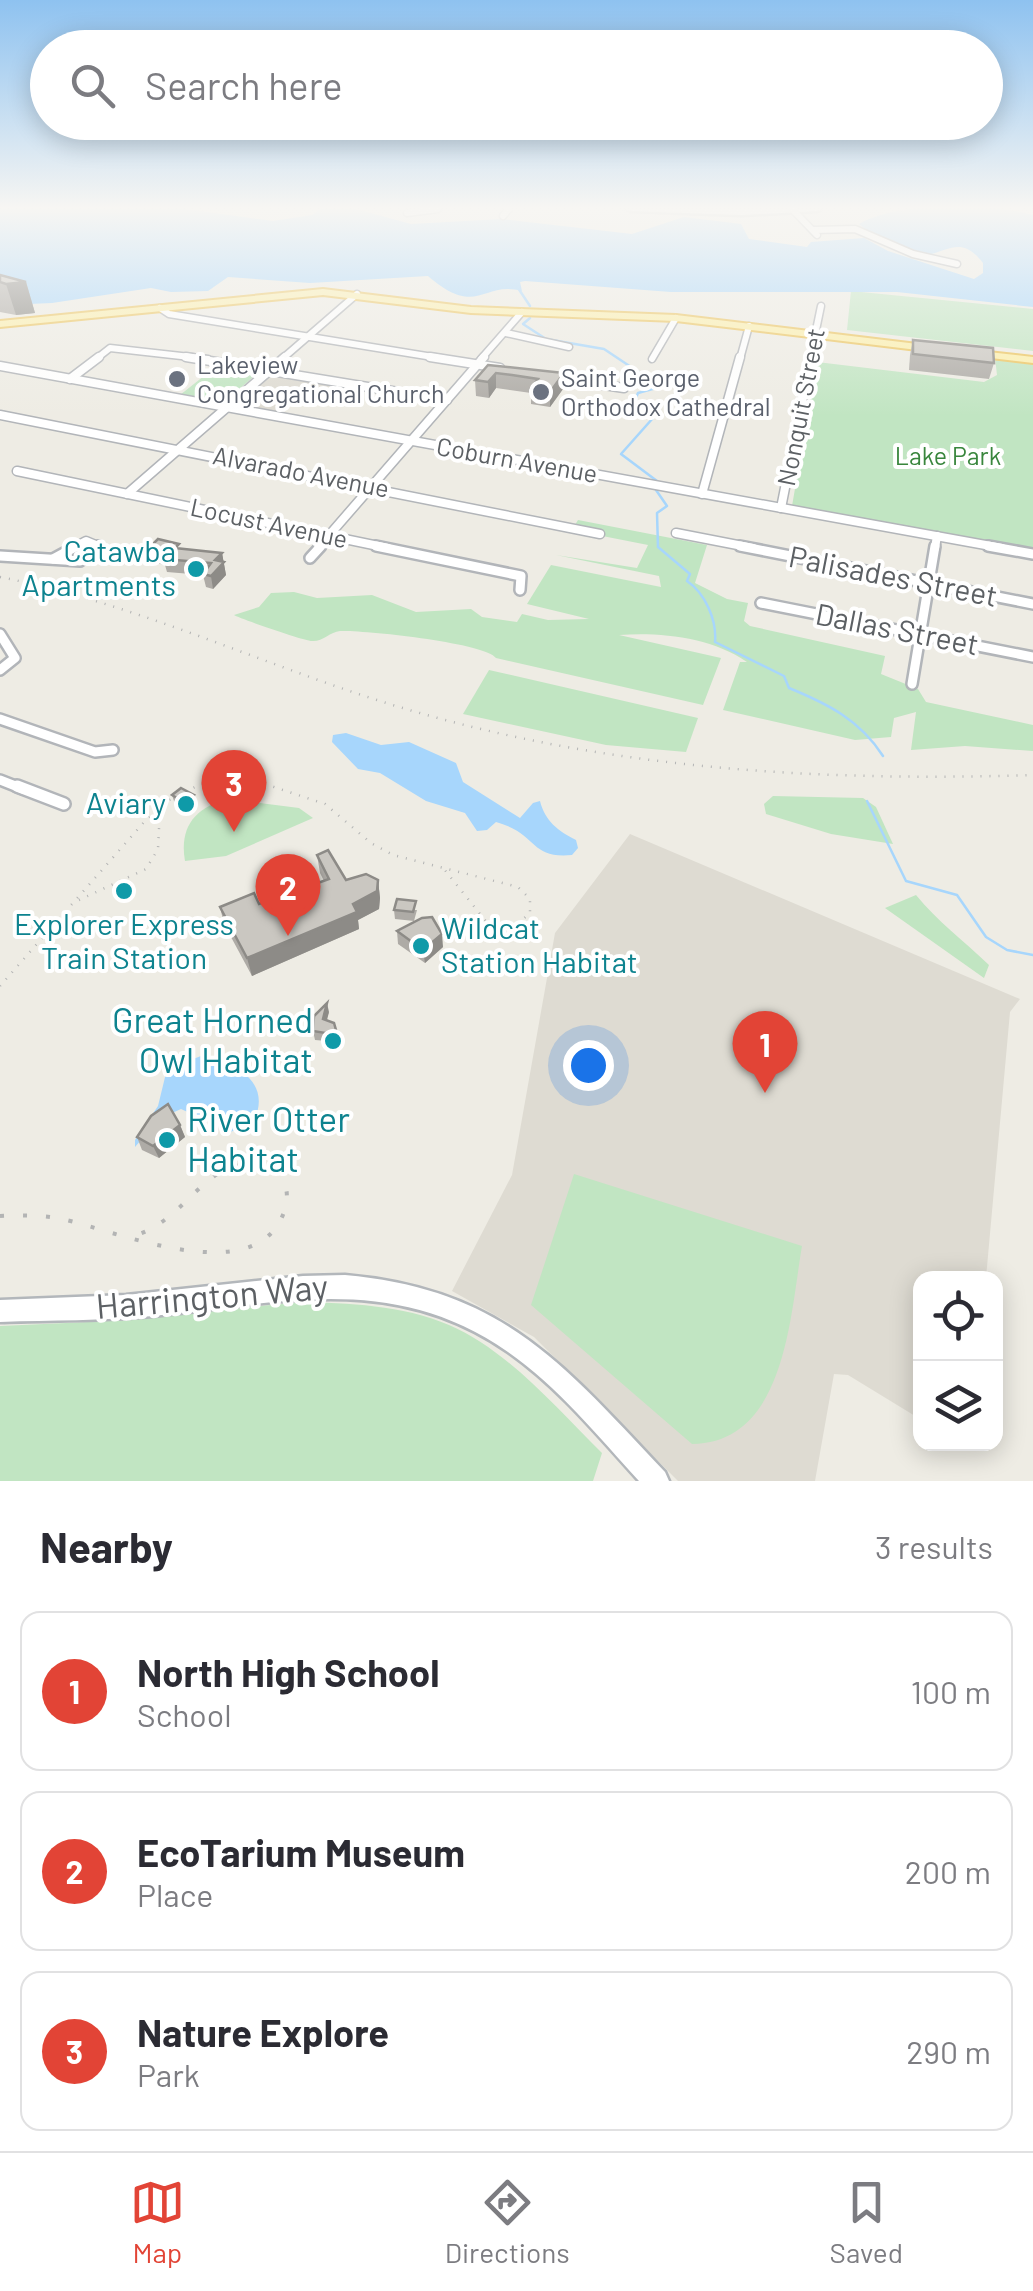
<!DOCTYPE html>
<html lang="en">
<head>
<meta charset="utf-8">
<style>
  :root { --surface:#fff; --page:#f7f7f7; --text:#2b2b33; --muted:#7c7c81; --line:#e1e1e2; --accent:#e24436 }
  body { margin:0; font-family:Barlow,sans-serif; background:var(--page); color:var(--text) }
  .controls { position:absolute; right:30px; bottom:30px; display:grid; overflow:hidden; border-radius:20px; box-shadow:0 5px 25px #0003 }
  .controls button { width:90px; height:90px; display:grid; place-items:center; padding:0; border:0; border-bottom:2px solid var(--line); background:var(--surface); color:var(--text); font:50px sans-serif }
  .you { position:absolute; left:588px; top:1065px; width:35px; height:35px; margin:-25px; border:8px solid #fff; border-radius:50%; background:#1a73e8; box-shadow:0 0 0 15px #1a73e833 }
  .badge { display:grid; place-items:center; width:65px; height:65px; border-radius:50%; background:var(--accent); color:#fff; font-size:32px; font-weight:700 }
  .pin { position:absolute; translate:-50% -82px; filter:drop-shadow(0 2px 5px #0008) }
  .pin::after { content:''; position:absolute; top:52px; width:35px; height:30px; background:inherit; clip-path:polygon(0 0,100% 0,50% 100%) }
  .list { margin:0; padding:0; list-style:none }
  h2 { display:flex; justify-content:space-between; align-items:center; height:130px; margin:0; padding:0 40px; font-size:42px }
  h2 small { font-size:32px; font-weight:400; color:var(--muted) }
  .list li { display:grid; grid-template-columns:65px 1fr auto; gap:30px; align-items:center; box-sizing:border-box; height:160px; margin:0 20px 20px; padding:0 20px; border:2px solid var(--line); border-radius:20px }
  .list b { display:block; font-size:38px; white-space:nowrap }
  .list p { margin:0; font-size:32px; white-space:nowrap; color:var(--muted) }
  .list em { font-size:32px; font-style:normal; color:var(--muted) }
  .icon { flex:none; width:55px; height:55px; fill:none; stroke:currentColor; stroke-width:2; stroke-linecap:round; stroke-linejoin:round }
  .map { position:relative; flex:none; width:1033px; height:1481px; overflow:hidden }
  .search { position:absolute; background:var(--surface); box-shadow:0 5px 25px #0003; left:30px; right:30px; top:30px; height:110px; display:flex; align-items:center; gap:25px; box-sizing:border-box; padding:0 35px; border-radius:55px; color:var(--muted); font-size:38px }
  .sheet { height:670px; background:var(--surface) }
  nav { display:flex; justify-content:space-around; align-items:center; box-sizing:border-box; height:140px; border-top:2px solid var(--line); background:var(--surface); font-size:28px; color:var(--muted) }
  nav a { display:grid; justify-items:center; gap:5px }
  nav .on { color:var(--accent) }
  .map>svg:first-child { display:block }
  .education { fill:#dedbd2 }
  .green { fill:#c1e5c2 }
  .water { fill:#a7d6fc }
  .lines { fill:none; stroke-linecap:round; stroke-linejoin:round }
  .stream { stroke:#a7d6fc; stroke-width:2.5 }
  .street-far3-casing { stroke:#b2b5b9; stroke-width:9 }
  .street-far2-casing { stroke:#b2b5b9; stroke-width:11 }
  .street-far1-casing { stroke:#b2b5b9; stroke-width:14 }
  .street-casing { stroke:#b2b5b9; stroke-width:16 }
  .secondary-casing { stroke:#b3b7bb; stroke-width:5 }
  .primary-casing { stroke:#ecc55f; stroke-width:4 }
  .street-far3 { stroke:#fff; stroke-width:6 }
  .street-far2 { stroke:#fff; stroke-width:8 }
  .street-far1 { stroke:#fff; stroke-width:9 }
  .street { stroke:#fff; stroke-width:11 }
  .secondary { fill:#fff; fill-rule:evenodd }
  .primary { fill:#fcefab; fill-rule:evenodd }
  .rail-far1 { stroke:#b3b4b4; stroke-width:2.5; stroke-dasharray:1 8; stroke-linecap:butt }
  .rail { stroke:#b3b4b4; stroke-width:4; stroke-dasharray:4 19; stroke-linecap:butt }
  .wall { fill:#aeaba6 }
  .shaded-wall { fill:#8d8b87 }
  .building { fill:#cac7c1; stroke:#8d8b87; stroke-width:2.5 }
  .worship-dot { fill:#6b7280; stroke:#fff; stroke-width:4 }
  .culture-dot { fill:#0f9aa8; stroke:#fff; stroke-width:4 }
  .labels { text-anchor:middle; stroke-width:8; stroke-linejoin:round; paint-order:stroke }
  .far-worship-label { font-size:25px; fill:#5b616d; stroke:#fff; text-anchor:start }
  .far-street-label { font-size:25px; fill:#5c6064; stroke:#fff }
  .far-park-label { font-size:25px; fill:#39863d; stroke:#fff }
  .culture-label { font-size:30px; fill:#0d838f; stroke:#fff; text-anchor:end }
  .street-label { font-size:30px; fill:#5c6064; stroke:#fff }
  .near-culture-label { font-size:35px; fill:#0d838f; stroke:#fff; text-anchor:end }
  .near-street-label { font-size:35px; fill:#5c6064; stroke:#fff }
</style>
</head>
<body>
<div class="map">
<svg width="1033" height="1481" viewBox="0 0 1033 1481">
  <rect width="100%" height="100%" fill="#eeece4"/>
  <g class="education">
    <path d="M 272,373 L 344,386 L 328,402 L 299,397 L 281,413 L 235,405 Z"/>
    <path d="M 630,834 L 1020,999 L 1010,1012 L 986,1278 L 920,1278 L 920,1419 L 848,1375 L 834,1374 L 815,1481 L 678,1481 L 534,1337 L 452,1291 L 512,1175 L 555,933 Z"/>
  </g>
  <g class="green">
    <path d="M 851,291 L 1033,309 L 1033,351 L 847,330 Z"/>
    <path d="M 995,358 L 1033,362 L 1033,550 L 792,506 L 817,362 L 984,382 L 997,375 Z"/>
    <path d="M 219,364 L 260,371 L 223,403 L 180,395 Z"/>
    <path d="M 578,520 L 707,545 L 695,583 L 727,599 L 748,603 L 744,621 L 750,626 L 885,656 L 881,674 L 918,689 L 926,702 L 1033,725 L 1033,751 L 965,746 L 911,750 L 916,712 L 894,718 L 891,737 L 855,740 L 723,710 L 740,662 L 747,662 C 711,637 660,632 619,635 L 721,658 L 703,705 L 496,658 C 486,643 365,630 340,631 C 330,632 322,642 312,641 C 305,641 238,618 234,615 L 259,607 L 271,593 L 294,592 L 317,598 L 372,595 L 416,612 L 471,609 L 482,617 L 517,622 L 522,614 L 548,620 L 589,619 L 527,604 L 551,565 L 661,587 L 659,576 L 556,555 L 637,568 L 648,545 L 572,530 Z"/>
    <path d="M 489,670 L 698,718 L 686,752 L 606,745 L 463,714 Z"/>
    <path d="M 773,796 L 863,798 L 876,807 L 893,844 L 831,834 L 766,814 L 764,804 Z"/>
    <path d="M 229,799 L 299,808 L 313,818 L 226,856 L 185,861 C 179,827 195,807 229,799 Z"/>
    <path d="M 916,895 C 938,922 963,940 989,965 L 984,978 L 885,908 Z"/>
    <path d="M 574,1174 L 802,1246 C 790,1315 786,1443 692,1444 L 531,1305 Z"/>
    <path d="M 298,1302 C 349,1303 402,1305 449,1325 C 509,1351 556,1408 602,1453 L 593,1481 L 0,1481 L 0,1326 L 132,1320 Z"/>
  </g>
  <g class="water">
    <path d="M 0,209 L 185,209 L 273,221 L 312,215 L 321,209 L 356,209 L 411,224 L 502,219 L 632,234 L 684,217 L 741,224 L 749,239 L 807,247 L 811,242 L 864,238 L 888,251 L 974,279 L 983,273 L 983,263 C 963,237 951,249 928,255 L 875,237 L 859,224 C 898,201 989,203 1033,215 L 1033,307 L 897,292 L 671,292 L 525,281 L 520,282 L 522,291 C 482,280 478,319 428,276 L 310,283 L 228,277 L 208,291 L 171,292 L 151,288 L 52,303 L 29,304 L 0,292 Z"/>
    <path d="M 346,733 L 381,745 L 409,742 L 456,763 L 463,782 L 520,818 L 533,803 L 540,801 C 545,821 558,831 576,840 L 578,848 L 572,855 C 529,859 539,834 496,822 L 487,830 L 477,831 L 465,813 L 426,801 L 380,773 L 358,769 L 332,742 L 333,735 Z"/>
    <path d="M 201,1056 C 239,1063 274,1084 252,1125 L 245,1124 L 231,1132 L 181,1109 L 159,1119 L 135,1147 L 135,1140 L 158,1106 L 167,1069 Z"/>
  </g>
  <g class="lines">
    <g class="stream">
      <path d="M 518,288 L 530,306"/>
      <path d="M 530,318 L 523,324 L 546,339 L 604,349 L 655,383 L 656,388 L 638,393 L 635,400 L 653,418 L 621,454 L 657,481"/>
      <path d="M 656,490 L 667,506 L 657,513 L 658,547 L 690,574 L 687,581 C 705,593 717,620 715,642 L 784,676 L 789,688 C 828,704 860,720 883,756"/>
      <path d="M 867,801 L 906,881 L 957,895 L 986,937 L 1007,950 L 1033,955"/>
    </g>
    <g class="street-far3-casing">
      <g id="street-far3">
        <path d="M 792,209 L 817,235"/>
        <path d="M 407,213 L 438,209"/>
        <path d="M 503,216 L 509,209"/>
        <path d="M 813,230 L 855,229 L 913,254 L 957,264"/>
        <path d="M 160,308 L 169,314 L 445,359"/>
        <path d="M 506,333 L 569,347"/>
        <path d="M 96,359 L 110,348 L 208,359"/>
        <path d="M 282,359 L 357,294"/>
        <path d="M 481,359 L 522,312"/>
        <path d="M 652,359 L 676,318"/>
        <path d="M 740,359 L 749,326"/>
        <path d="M 810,359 L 821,306"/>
      </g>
    </g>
    <g class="street-far2-casing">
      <g id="street-far2">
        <path d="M 186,357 L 447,400"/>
        <path d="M 430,357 L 500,368"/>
        <path d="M 0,366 L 1002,548"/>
        <path d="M 551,377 L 624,388"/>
        <path d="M 70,379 L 99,357"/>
        <path d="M 0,415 L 600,534"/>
        <path d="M 17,471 L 388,548"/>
        <path d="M 127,494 L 285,357"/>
        <path d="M 702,494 L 740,357"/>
        <path d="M 781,508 L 811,357"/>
        <path d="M 676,533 L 753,548"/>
        <path d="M 73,548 L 86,541 L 98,546 L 95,548"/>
        <path d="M 318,548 L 484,357"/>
        <path d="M 935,548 L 937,536"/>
      </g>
    </g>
    <g class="street-far1-casing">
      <g id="street-far1">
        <path d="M 376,546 L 521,576 L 520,590"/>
        <path d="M 740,546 L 1033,604"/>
        <path d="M 988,546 L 1033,554"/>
        <path d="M 0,556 L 80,561 L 98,546"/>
        <path d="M 310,558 L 321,546"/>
        <path d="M 53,559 L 77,546"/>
        <path d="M 761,603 L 1033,657"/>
        <path d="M 0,634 L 15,658 L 0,670"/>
        <path d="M 912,684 L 935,546"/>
        <path d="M 0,719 L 95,752 L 113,750"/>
        <path d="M 0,780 L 23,789"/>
      </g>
    </g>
    <g class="street-casing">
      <path id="street" d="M 17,786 L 64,804"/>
    </g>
    <g class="secondary-casing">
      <g id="secondary">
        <path d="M 627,209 L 821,209 L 817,211 L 742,215 L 631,211 Z"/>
        <path d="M 345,1275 C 503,1289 563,1364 665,1472 L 669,1481 L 639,1481 C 598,1436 558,1387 508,1352 C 393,1272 281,1303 153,1316 C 102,1321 51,1320 0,1322 L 0,1300 L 126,1295 L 303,1276 Z"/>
      </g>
    </g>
    <g class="primary-casing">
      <g id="primary">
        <path d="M 323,289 L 471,307 L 676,315 L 934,346 L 940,349 L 934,352 L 676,321 L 471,313 L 323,295 L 0,327 L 0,321 Z"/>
        <path d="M 970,350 L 1033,357 L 1033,363 L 966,355 L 964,353 Z"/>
      </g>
    </g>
    <use href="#street-far3" class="street-far3"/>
    <use href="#street-far2" class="street-far2"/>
    <use href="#street-far1" class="street-far1"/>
    <use href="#street" class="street"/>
    <use href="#secondary" class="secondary"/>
    <use href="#primary" class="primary"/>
    <g class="rail-far1">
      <path d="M 0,577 C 138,604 262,665 396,706 C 603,769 817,782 1033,775"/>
      <path d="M 79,900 L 146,869 L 158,849 L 160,809"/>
      <path d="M 0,986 L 145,821 L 169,800 L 201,784 L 268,785 L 325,804 L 371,843 L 393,855 L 518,887 L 530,899 L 530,913 L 515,926 L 488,924 L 444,869"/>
    </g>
    <path class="rail" d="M 0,1216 C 21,1215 42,1215 62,1219 C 114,1230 256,1292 284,1212 C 291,1192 285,1176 269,1164 C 201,1152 189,1226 125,1238"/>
  </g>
  <g class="wall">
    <path d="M 0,275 L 26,282 L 35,313 L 16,315 L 0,312 Z"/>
    <path d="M 913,340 L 994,363 L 989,379 L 909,370 L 910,355 Z"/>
    <path d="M 488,365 L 564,373 L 563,389 L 550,407 L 531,404 L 531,393 L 496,388 L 489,398 L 476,396 L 475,380 Z"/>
    <path d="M 148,549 L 181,549 L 222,553 L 226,575 L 213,589 L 206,587 L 203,575 L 167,572 L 165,565 L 151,562 Z"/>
    <path d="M 172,795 L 196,804 L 187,812 L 175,804 Z"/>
    <path d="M 317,855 L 346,880 L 378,880 L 380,898 L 379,909 L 358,920 L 359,929 L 252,976 L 224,924 L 220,907 L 259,904 L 324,881 L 320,873 Z"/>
    <path d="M 394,910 L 417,910 L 414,921 L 395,919 Z"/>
    <path d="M 397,931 L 443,947 L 425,963 L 398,944 Z"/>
    <path d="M 329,1012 L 326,1020 L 339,1045 L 330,1052 L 327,1041 L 315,1040 L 313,1031 Z"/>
    <path d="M 180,1125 L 185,1137 L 159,1158 L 142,1150 L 137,1137 Z"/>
  </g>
  <g class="shaded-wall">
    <path d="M 26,282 L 35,313 L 16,315 L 6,284 Z"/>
    <path d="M 496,373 L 496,388 L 489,398 L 488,382 Z"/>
    <path d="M 564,373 L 563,389 L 550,407 L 550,392 Z"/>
    <path d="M 222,553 L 226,575 L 213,589 L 211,576 L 215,560 Z"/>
    <path d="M 194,795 L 196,804 L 187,812 L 185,803 Z"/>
    <path d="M 305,875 L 306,884 L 293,890 L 291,881 Z"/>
    <path d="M 378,880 L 380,898 L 379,909 L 358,920 L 359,929 L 252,976 L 247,958 L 353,904 Z"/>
    <path d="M 442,934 L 443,947 L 425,963 L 423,950 Z"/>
    <path d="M 327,1003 L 329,1012 L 325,1028 L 323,1019 Z"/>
    <path d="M 338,1037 L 339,1045 L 330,1052 L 329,1044 Z"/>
    <path d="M 180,1125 L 185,1137 L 159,1158 L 153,1146 Z"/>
  </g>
  <g class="building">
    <path d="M 0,275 L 26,282 L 6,284 L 0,282 Z"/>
    <path d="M 913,340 L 993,348 L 994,363 L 913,354 Z"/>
    <path d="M 488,365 L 564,373 L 550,392 L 531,388 L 538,379 L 512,375 L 496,373 L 488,382 L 475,380 Z"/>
    <path d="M 158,539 L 179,544 L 175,548 L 222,553 L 215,560 L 224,562 L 211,576 L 203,574 L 211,563 L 164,559 L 169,554 L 148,549 Z"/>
    <path d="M 181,788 L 194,795 L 185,803 L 172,795 Z"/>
    <path d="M 328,850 L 346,880 L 366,874 L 378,880 L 377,891 L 353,904 L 357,912 L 247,958 L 220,907 L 254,893 L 259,904 L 329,879 L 317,855 Z"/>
    <path d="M 299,866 L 305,875 L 291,881 L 285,871 Z"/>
    <path d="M 397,899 L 416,901 L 413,912 L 394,910 Z"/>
    <path d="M 432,917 L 442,934 L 423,950 L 397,931 L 422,918 Z"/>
    <path d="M 327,1003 L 323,1019 L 334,1023 L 338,1037 L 329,1044 L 326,1033 L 313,1031 L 314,1016 Z"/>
    <path d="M 168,1104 L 180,1125 L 153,1146 L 137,1137 L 151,1116 Z"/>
  </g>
  <linearGradient id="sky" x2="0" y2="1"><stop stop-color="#8ec2f0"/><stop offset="0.5" stop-color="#f7f6f3"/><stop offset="1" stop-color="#f7f6f3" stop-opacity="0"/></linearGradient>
  <rect width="1033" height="416" fill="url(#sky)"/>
  <g class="worship-dot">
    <circle cx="177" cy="379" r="10"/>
    <circle cx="541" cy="392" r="10"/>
  </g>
  <g class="culture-dot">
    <circle cx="196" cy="569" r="10"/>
    <circle cx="186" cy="804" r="10"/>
    <circle cx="124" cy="891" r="10"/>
    <circle cx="421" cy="946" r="10"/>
    <circle cx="333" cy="1041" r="10"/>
    <circle cx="167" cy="1140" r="10"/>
  </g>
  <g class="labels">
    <g class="far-worship-label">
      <text x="197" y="374">Lakeview<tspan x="197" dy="29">Congregational Church</tspan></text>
      <text x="561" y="387">Saint George<tspan x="561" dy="29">Orthodox Cathedral</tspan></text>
    </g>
    <g class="far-street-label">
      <text transform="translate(801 407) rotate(-79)" y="9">Nonquit Street</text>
      <text transform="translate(517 460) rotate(10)" y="9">Coburn Avenue</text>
      <text transform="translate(301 472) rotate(11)" y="9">Alvarado Avenue</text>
      <text transform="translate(269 523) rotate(12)" y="9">Locust Avenue</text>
    </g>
    <g class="far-park-label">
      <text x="948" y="465">Lake Park</text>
    </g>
    <g class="culture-label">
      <text x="176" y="562">Catawba<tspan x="176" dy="34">Apartments</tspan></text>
      <text x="166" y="814">Aviary</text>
      <text x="124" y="935" text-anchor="middle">Explorer Express<tspan x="124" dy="34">Train Station</tspan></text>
      <text x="441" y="939" text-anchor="start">Wildcat<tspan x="441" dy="34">Station Habitat</tspan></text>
    </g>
    <g class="street-label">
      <text transform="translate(893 577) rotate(11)" y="10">Palisades Street</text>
      <text transform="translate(897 630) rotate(11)" y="10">Dallas Street</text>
    </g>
    <g class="near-culture-label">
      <text x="313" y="1033">Great Horned<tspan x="313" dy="40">Owl Habitat</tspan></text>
      <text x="187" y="1132" text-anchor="start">River Otter<tspan x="187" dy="40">Habitat</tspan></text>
    </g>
    <g class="near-street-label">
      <text transform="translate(212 1297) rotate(-5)" y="12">Harrington Way</text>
    </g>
  </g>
</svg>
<div class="controls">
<button><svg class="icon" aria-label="locate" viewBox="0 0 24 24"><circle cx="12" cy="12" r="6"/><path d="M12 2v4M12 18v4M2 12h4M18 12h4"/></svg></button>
<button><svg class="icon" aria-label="layers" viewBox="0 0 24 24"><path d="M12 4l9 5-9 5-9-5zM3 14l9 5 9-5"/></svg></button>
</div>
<div class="you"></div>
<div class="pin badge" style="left:765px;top:1093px">1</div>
<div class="pin badge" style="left:288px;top:936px">2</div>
<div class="pin badge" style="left:234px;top:832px">3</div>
<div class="search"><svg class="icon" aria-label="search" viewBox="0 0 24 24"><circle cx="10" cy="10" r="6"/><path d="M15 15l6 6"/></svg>Search here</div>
</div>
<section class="sheet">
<h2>Nearby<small>3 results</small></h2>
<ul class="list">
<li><span class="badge">1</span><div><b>North High School</b><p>School</p></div><em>100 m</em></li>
<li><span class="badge">2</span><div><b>EcoTarium Museum</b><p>Place</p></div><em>200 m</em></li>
<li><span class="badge">3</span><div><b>Nature Explore</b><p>Park</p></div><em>290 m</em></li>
</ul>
</section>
<nav>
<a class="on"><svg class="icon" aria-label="map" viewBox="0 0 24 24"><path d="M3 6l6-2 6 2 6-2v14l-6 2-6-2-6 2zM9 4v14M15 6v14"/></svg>Map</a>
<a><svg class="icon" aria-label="directions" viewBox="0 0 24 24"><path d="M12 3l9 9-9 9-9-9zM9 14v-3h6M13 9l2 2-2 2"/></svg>Directions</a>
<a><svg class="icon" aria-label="saved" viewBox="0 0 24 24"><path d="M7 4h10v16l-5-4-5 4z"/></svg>Saved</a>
</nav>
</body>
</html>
